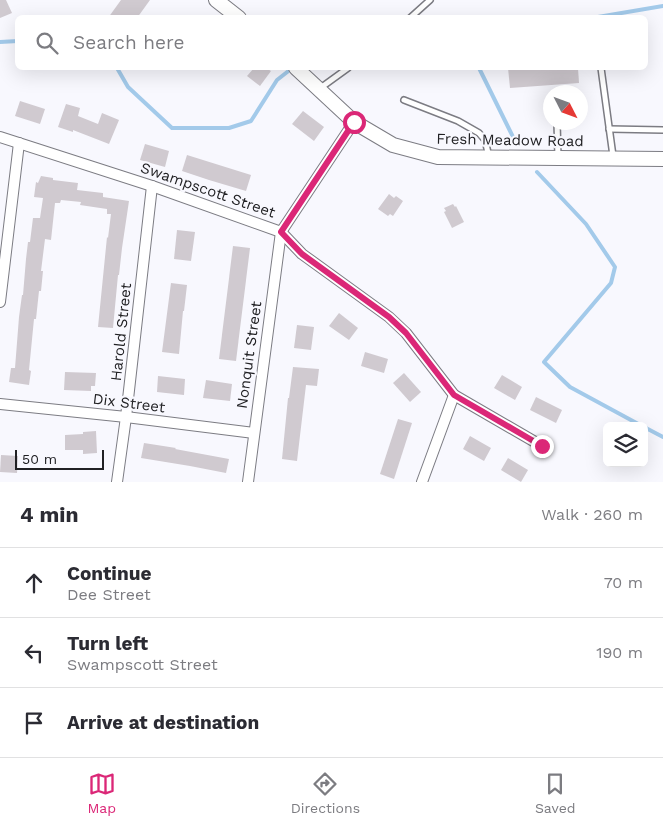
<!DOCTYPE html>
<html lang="en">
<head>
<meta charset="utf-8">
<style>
  :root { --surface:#fff; --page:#f2f2f3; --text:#2b2b33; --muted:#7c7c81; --line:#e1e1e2; --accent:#db2777 }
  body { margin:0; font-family:"Work Sans",sans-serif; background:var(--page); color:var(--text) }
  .controls { position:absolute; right:15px; bottom:15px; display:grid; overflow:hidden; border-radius:8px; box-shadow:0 5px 20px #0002 }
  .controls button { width:45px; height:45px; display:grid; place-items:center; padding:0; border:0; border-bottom:1px solid var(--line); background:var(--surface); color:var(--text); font:25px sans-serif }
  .compass { position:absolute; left:543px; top:85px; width:45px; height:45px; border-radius:50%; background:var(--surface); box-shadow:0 5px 20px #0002; rotate:132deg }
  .scale { position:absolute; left:15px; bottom:12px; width:89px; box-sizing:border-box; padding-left:5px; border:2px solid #212124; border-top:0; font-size:14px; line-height:18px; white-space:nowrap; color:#212124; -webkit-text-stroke:4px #f8f8fe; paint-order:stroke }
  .stop { position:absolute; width:15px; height:15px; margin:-11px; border:4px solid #db2777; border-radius:50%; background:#fff }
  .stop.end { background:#db2777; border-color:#fff; box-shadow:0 1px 5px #0008 }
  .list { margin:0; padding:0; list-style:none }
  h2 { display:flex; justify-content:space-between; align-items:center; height:65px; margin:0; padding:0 20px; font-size:21px }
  h2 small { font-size:16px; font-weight:400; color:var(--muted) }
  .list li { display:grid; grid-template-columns:32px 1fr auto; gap:15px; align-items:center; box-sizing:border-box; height:70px; padding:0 20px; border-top:1px solid var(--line) }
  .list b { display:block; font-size:19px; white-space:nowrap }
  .list p { margin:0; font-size:16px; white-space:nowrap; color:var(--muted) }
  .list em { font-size:16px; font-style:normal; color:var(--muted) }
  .icon { flex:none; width:28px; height:28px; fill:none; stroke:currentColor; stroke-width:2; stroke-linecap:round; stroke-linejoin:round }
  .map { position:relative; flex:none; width:663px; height:482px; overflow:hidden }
  .search { position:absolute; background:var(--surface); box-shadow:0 5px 20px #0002; left:15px; right:15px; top:15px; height:55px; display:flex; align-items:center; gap:12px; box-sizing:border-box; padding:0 18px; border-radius:8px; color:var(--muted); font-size:19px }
  .sheet { height:275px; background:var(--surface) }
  nav { display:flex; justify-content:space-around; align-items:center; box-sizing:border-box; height:70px; border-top:1px solid var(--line); background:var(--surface); font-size:14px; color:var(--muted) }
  nav a { display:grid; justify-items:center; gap:2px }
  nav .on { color:var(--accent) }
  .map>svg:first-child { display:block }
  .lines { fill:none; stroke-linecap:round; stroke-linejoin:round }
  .stream { stroke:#a3caea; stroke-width:4 }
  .building { fill:#d0cad0 }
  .lane-casing { stroke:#7c7c83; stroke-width:8 }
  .street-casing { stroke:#7c7c83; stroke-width:12 }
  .secondary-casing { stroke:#7c7c83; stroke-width:16 }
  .lane { stroke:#fff; stroke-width:5 }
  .street { stroke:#fff; stroke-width:10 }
  .secondary { stroke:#fff; stroke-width:14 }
  .route { stroke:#db2777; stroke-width:6 }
  .labels { text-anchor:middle; stroke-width:4.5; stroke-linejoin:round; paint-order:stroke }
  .street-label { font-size:15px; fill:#212124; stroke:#f8f8fe }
</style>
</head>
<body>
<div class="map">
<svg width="663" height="482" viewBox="0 0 663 482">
  <rect width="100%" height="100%" fill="#f8f8fe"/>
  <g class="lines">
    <g class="stream">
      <path d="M 592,18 L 663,6"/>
      <path d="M 0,42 L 18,41"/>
      <path d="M 117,68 L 128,87 L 172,128 L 229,128 L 251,121 L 277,80 L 291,69"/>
      <path d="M 479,68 L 514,139"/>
      <path d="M 537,172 L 586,224 L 615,267 L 611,283 L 544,362 L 570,387 L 642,426"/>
      <path d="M 644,427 L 663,437"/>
    </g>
  </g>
  <g class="building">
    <path d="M 0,0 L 6,0 L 12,13 L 0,18 Z"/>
    <path d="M 121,0 L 150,0 L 137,18 L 108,18 Z"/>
    <path d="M 254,68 L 266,68 L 271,71 L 260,86 L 247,76 Z"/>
    <path d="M 508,68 L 578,68 L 579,83 L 510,88 Z"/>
    <path d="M 20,101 L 45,109 L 40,124 L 15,116 Z"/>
    <path d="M 66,104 L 80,108 L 78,116 L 98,124 L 102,113 L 119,120 L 109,144 L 73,130 L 73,132 L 58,127 Z"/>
    <path d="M 303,111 L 324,127 L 314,141 L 292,124 Z"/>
    <path d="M 145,144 L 169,151 L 165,167 L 140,160 Z"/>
    <path d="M 187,155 L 251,175 L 246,191 L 209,180 L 182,171 Z"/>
    <path d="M 41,176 L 53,178 L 53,180 L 78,183 L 77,190 L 103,193 L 103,197 L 129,201 L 122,248 L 119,275 L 118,275 L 113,328 L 98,327 L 107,237 L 108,238 L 111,214 L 107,214 L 107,209 L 80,205 L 81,202 L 61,200 L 60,203 L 55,203 L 51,240 L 45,239 L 41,271 L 43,271 L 41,291 L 39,291 L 36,319 L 34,319 L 29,370 L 31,371 L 29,385 L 9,382 L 11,368 L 15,368 L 19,317 L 22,295 L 23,295 L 26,259 L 28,242 L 30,242 L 33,218 L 40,218 L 43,198 L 34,197 L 36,182 L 38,183 Z"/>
    <path d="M 389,194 L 394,198 L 396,196 L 403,201 L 393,216 L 390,214 L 388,216 L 378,209 Z"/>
    <path d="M 453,204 L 455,207 L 456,206 L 464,222 L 452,228 L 444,212 L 446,211 L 444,208 Z"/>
    <path d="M 177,230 L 195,232 L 191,261 L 174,259 Z"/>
    <path d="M 233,246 L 250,248 L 236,361 L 219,359 Z"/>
    <path d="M 171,283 L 187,285 L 184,311 L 183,311 L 179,354 L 162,352 Z"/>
    <path d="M 339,313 L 358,328 L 349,340 L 329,326 Z"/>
    <path d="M 297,325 L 314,327 L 311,350 L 294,348 Z"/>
    <path d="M 365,352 L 388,359 L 384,373 L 361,366 Z"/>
    <path d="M 293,367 L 319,369 L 317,386 L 306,385 L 297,461 L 282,459 L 288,398 L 289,398 Z"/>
    <path d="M 65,372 L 96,373 L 95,386 L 91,386 L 91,391 L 64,390 Z"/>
    <path d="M 404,373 L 421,392 L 410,402 L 393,383 Z"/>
    <path d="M 502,375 L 522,387 L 515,400 L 494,388 Z"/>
    <path d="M 158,376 L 185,379 L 184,395 L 157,392 Z"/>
    <path d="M 206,380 L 232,384 L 230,401 L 203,398 Z"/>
    <path d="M 536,397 L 562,410 L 556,423 L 530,410 Z"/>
    <path d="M 398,419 L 412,423 L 394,479 L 380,474 Z"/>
    <path d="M 96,431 L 97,453 L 83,454 L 83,450 L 65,450 L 65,435 L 83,434 L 83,432 Z"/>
    <path d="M 470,436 L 491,448 L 484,461 L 463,449 Z"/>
    <path d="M 144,443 L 176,448 L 175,449 L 229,459 L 226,473 L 190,466 L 141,458 Z"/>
    <path d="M 1,455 L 18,456 L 17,473 L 0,472 Z"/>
    <path d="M 508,458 L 528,470 L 521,482 L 501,470 Z"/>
  </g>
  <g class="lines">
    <g class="lane-casing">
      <g id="lane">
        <path d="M 410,18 L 430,0"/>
        <path d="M 601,68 L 613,156"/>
        <path d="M 319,89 L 348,68"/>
        <path d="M 404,100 L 458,121 L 479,133 L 485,140 L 489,157"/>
        <path d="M 557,122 L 558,157"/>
        <path d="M 609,129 L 663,130"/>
      </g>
    </g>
    <g class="street-casing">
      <g id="street">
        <path d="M 0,137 L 152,186 L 281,232 L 302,254 L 389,317 L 406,333 L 454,395 L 542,446"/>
        <path d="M 0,302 L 19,143"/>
        <path d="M 0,404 L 126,417 L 254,433"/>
        <path d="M 117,482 L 126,417 L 152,186"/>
        <path d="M 248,482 L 281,232 L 354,122"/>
        <path d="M 422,482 L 454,395"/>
      </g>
    </g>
    <g class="secondary-casing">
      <g id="secondary">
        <path d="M 216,0 L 239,18"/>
        <path d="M 296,68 L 354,122 L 393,145 L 438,157 L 663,159"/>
      </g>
    </g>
    <use href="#lane" class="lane"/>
    <use href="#street" class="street"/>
    <use href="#secondary" class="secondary"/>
  </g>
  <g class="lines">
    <path class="route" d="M 354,122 L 281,232 L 302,254 L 389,317 L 406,333 L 454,395 L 542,446"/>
  </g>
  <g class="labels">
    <g class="street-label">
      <text transform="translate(510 140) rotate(1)" y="5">Fresh Meadow Road</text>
      <text transform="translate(208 190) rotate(19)" y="5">Swampscott Street</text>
      <text transform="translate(121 332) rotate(-84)" y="5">Harold Street</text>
      <text transform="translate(249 355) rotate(-82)" y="5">Nonquit Street</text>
      <text transform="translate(129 403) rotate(7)" y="5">Dix Street</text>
    </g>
  </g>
</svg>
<div class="controls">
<button><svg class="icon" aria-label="layers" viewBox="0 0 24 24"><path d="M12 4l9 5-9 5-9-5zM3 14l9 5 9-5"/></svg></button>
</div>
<svg class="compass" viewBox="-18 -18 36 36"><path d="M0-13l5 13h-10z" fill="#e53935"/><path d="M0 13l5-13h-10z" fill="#7c7c81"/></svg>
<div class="scale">50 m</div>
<div class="stop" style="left:354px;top:122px"></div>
<div class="stop end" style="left:542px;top:446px"></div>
<div class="search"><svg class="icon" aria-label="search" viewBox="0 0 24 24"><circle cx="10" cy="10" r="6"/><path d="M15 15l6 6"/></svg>Search here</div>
</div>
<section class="sheet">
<h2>4 min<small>Walk · 260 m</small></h2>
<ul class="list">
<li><svg class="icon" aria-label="ahead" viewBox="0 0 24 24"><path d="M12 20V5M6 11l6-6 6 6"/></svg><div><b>Continue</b><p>Dee Street</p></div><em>70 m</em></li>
<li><svg class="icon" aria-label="left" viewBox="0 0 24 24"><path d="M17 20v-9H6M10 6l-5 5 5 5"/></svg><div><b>Turn left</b><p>Swampscott Street</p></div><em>190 m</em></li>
<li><svg class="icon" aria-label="arrive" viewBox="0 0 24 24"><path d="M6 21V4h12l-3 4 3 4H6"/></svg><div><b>Arrive at destination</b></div></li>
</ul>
</section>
<nav>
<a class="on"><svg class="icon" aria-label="map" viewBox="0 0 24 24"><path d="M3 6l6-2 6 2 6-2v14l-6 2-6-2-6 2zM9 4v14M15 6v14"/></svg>Map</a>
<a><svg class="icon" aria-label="directions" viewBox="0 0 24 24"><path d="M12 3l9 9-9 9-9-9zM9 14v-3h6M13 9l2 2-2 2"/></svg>Directions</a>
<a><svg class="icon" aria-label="saved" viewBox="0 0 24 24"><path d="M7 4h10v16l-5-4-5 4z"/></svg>Saved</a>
</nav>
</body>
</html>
